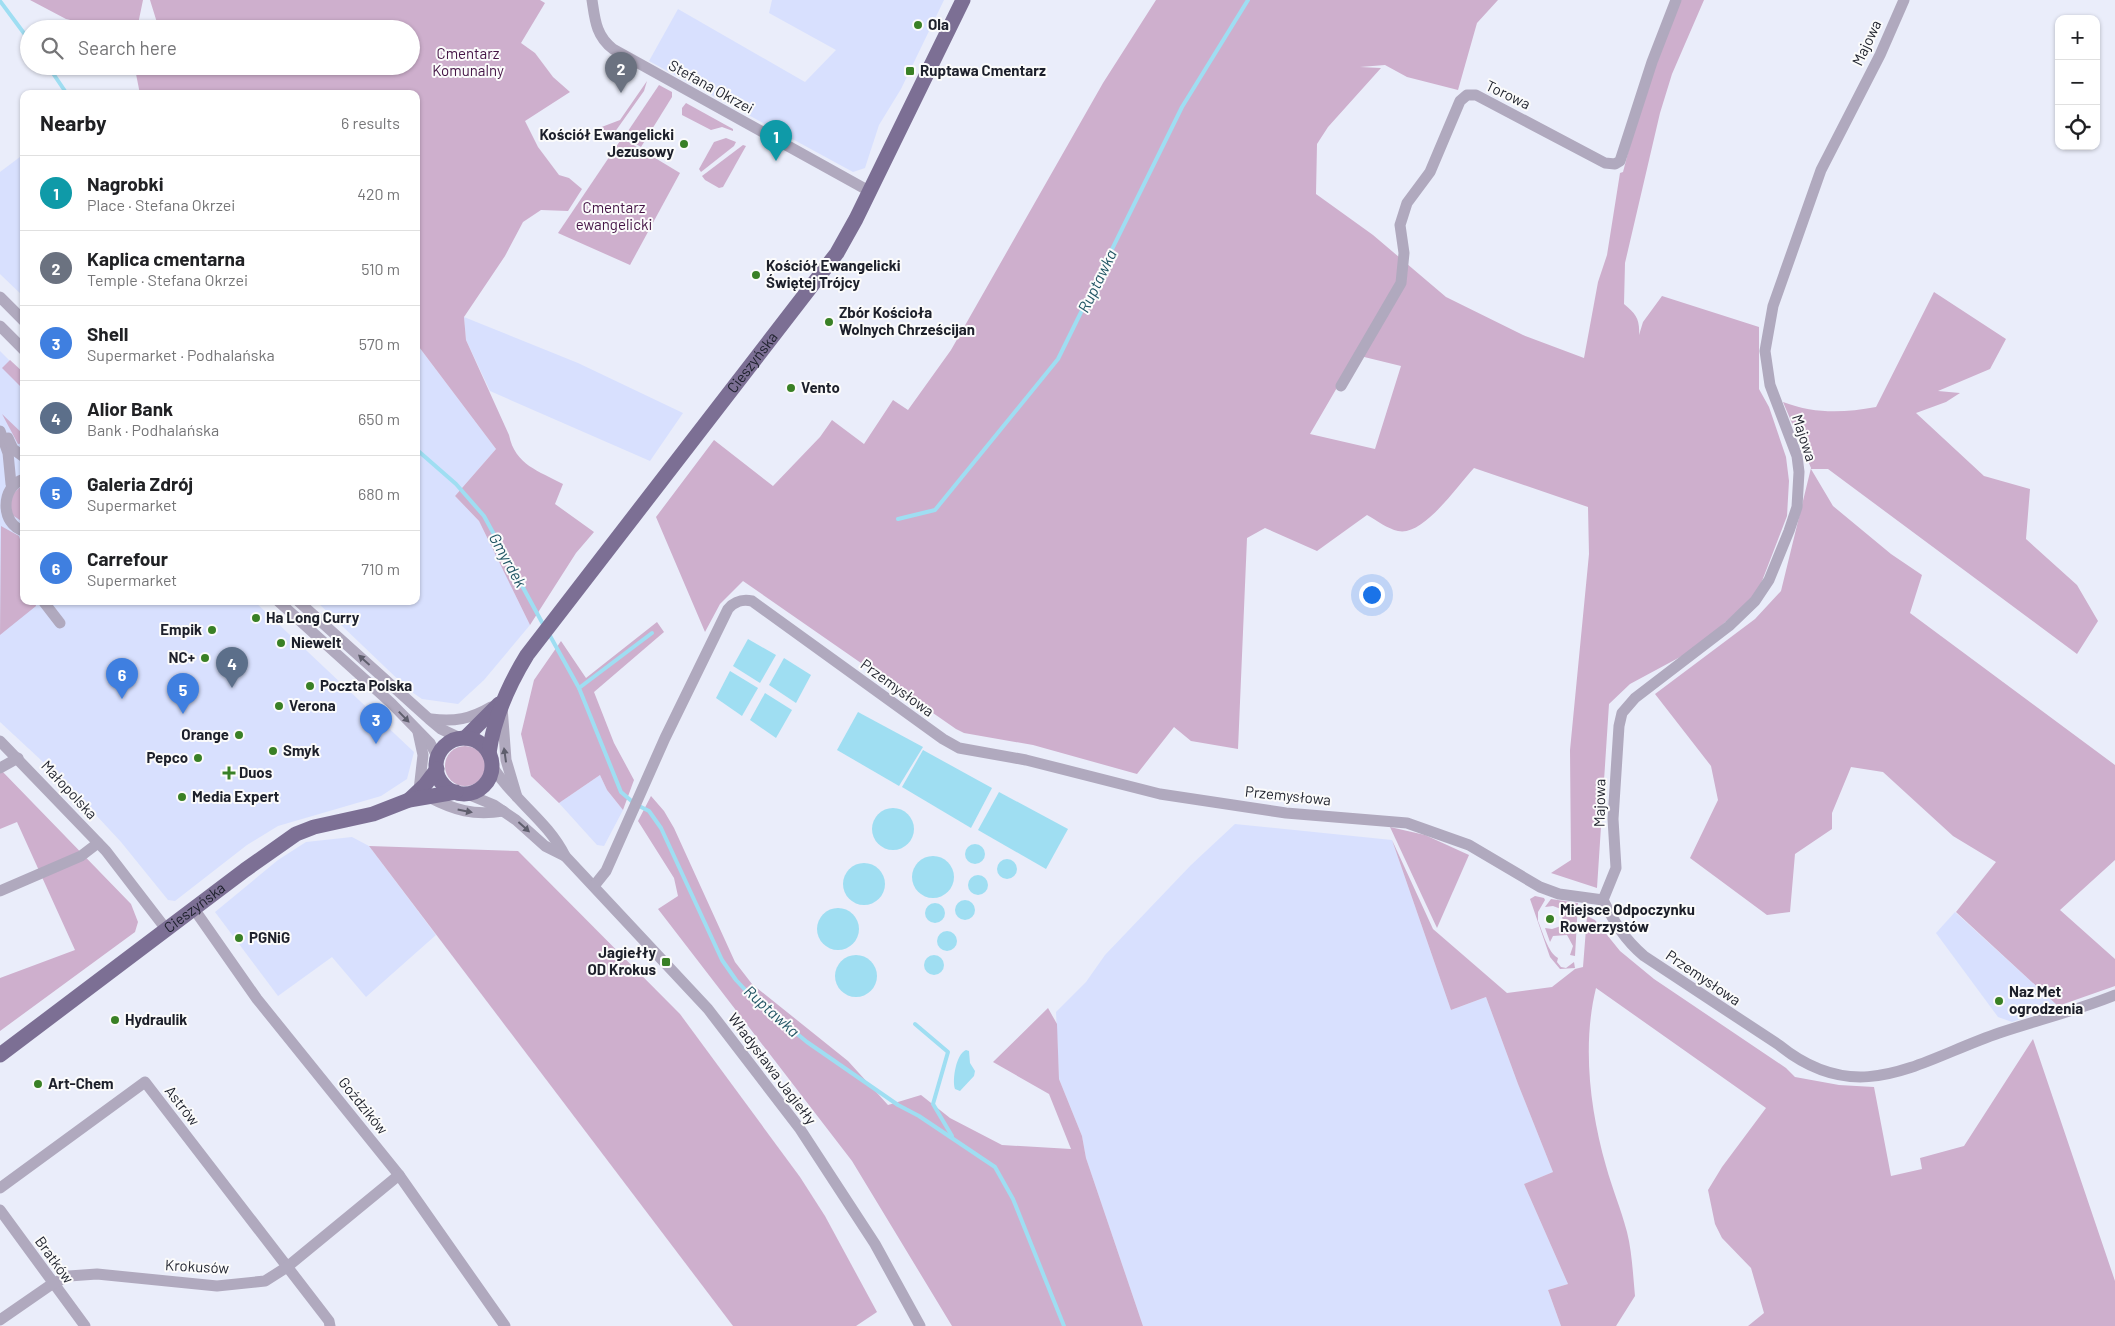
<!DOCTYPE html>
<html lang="en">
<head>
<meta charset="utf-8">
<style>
  :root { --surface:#fff; --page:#f6f6f6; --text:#202124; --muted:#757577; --line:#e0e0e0; --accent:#398025 }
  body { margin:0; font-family:Barlow,sans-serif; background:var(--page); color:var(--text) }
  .controls { position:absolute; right:15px; top:15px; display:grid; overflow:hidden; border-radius:10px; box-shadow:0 1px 4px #0004 }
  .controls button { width:45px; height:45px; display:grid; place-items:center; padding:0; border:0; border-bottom:1px solid var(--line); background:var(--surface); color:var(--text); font:25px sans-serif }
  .you { position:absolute; left:1371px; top:594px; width:18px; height:18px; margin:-12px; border:4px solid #fff; border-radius:50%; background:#1a73e8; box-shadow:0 0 0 8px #1a73e833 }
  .badge { display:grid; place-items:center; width:32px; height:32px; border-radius:50%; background:var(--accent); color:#fff; font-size:16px; font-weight:700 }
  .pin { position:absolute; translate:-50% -41px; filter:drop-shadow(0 1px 2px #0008) }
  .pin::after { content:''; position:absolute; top:26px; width:18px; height:15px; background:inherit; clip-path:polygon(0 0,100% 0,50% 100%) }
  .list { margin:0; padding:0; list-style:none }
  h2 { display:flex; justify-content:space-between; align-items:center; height:65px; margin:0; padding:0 20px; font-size:21px }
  h2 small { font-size:16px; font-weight:400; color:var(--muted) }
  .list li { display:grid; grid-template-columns:32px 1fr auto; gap:15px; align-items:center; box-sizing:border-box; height:75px; padding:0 20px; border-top:1px solid var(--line) }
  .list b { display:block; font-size:19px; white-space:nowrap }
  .list p { margin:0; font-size:16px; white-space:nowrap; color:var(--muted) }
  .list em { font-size:16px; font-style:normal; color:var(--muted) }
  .icon { flex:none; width:28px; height:28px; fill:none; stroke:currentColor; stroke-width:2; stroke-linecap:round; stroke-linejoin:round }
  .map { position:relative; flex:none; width:2115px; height:1326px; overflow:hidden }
  .search { position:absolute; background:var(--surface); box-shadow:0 1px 4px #0004; left:20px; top:20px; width:400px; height:55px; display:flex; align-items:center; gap:12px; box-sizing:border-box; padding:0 18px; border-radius:28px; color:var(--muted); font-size:19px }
  .panel { position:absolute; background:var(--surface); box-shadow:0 1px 4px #0004; left:20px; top:90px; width:400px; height:515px; border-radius:10px }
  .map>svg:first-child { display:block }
  .built { fill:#d8e0fe }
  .green { fill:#ceafcd; fill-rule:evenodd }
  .water { fill:#9fdef2 }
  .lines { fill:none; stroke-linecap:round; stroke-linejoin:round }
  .stream { stroke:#9fdef2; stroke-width:4 }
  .minor { stroke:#b0a9be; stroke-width:11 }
  .major { stroke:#7c6f94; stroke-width:15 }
  .oneway { fill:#5f5e6d }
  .poi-dot { fill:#398025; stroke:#fbfbfb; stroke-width:2 }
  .labels { text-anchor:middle; stroke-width:4; stroke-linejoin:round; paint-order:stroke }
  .poi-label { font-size:15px; font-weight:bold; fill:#1d202b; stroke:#fbfbfb; text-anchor:start }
  .street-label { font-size:15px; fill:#1d202b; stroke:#fbfbfb }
  .park-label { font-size:15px; fill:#441445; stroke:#fbfbfb }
  .water-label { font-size:16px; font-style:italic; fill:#215564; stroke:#fbfbfb }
</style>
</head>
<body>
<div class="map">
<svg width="2115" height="1326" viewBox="0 0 2115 1326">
  <rect width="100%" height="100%" fill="#eaedfa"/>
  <g class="built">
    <path d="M 772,0 L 944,0 L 901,89 L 879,125 L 865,168 L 853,172 L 649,61 L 678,9 L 805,82 L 836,50 L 769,13 Z"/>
    <path d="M 24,154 L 24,297 L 0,274 L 0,172 Z"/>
    <path d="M 464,317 L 578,363 L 683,413 L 650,461 L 490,391 L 466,340 Z"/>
    <path d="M 416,343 L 496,449 L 455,496 L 479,521 L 530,625 L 484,680 L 458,704 L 422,699 L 409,690 L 316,601 L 416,601 Z"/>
    <path d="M 0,351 L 24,375 L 24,601 L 254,601 L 414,752 L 407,779 L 381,796 L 278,826 L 247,845 L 175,901 L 168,900 L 121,842 L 70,787 L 0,722 Z"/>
    <path d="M 600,775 L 607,790 L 623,810 L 604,846 L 597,845 L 559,803 Z"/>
    <path d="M 1235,824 L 1392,840 L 1451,1010 L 1486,997 L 1518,1084 L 1553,1172 L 1524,1184 L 1568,1284 L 1548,1290 L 1561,1326 L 1143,1326 L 1086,1158 L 1082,1136 L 1059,1079 L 1056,1012 L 1086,982 L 1105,955 L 1191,865 Z"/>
    <path d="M 352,837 L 369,846 L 436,935 L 366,997 L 332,957 L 278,996 L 215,912 L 278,860 L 306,842 Z"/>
    <path d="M 1955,912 L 2058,1006 L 2012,1022 L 1998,1017 L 1936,933 Z"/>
  </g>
  <g class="green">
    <path d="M 30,0 L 143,0 L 137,29 L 98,29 L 96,26 L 66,19 Z"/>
    <path d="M 150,0 L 540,0 L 545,3 L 521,43 L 535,53 L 553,77 L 570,92 L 525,121 L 538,147 L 559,175 L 569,178 L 582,189 L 568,211 L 541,210 L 523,222 L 505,256 L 464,317 L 466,340 L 509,435 C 515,465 539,471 563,484 L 555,504 L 594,532 L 576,553 L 530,625 L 479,521 L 455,496 L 496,449 L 416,343 L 416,94 L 140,94 L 135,69 L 147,66 L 411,66 L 411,29 L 159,29 Z"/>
    <path d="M 1156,0 L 1498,0 L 1477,23 L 1458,90 L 1407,77 L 1385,65 L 1360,67 L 1381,68 L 1328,127 L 1317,144 L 1316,194 L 1373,235 L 1446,297 L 1523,335 L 1584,358 L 1598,282 L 1607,255 L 1620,173 L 1623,172 L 1640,107 L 1680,0 L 1704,0 L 1672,74 L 1660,113 L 1625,263 L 1624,304 C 1636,314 1640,319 1639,335 L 1643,322 L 1662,296 L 1759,327 L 1759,389 L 1769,407 L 1786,457 L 1789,481 L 1787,516 L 1757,594 L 1695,649 L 1630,684 L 1609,704 L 1597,888 L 1551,873 L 1571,860 L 1570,750 L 1589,554 L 1588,507 L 1474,468 C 1458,485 1423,537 1398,531 C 1388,529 1376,520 1367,515 L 1317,551 L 1265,528 L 1247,538 L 1238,749 L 1191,741 L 1174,727 L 1137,774 L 1033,745 L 964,733 L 956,729 L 743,581 L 720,604 L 705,632 L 656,517 L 714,440 L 773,486 L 820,437 L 832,420 L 864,444 L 893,400 L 908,410 L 951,350 L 1103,83 ZM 1356,355 L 1401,366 L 1375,449 L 1310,434 Z"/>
    <path d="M 647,81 L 644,91 L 612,136 L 606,140 L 599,137 L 599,128 L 620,120 Z"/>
    <path d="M 659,85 L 672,92 L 672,97 L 641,147 L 624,137 Z"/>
    <path d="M 686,103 L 733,129 L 733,131 L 722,127 L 711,130 L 682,115 L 682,108 Z"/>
    <path d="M 622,138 L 680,173 L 630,265 L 558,233 Z"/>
    <path d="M 726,138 L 736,142 L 734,146 L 701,172 L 699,169 L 714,142 Z"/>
    <path d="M 743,145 L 746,146 L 723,187 L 719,188 L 705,180 L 702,176 Z"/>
    <path d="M 1934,292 L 2006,339 L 1990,369 L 1938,391 L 1960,393 L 1946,402 L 1916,413 L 1984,476 L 2030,489 L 2026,539 L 2077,585 L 2098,621 L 2077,654 L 1828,469 L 1811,469 L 1833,506 L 1891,554 L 1922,575 L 1910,613 L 2115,765 L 2115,860 L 2060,910 L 2115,959 L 2115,986 L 2058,1006 L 1956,912 L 1996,862 L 1953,836 L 1883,772 L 1851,767 L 1832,813 L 1832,829 L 1795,854 L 1790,912 L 1767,915 L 1690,858 L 1718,800 L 1711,766 L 1655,694 L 1755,619 L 1781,591 L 1811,468 L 1783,402 C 1815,414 1843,413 1876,407 Z"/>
    <path d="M 10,360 L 24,373 L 24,390 L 2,368 Z"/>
    <path d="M 2,414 L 24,435 L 24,443 L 18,444 Z"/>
    <path d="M 24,487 L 24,523 L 11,514 L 10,497 L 19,488 Z"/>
    <path d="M 1,526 L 19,536 L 24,552 L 24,601 L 35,601 L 36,606 L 0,635 Z"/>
    <path d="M 657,622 L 664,632 L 594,692 L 614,743 L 634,780 L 623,810 L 607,790 L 600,775 L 559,803 L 531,776 L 521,734 L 534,680 L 561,641 L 586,678 Z"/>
    <circle cx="465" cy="766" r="20"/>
    <path d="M 0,769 L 131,904 L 138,922 L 135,932 L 0,1031 L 0,978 L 75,950 L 17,822 L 0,829 Z"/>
    <path d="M 651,796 L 664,811 L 674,828 L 735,962 L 752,984 L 848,1061 L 888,1105 L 921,1095 L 950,1118 L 1002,1145 L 1071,1149 L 1049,1094 L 993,1062 L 1048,1008 L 1057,1024 L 1059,1079 L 1082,1136 L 1086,1158 L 1143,1326 L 952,1326 L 852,1161 L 658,909 L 678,896 L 674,878 L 638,821 Z"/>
    <path d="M 1390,827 L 1425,835 L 1469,855 L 1437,928 Z"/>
    <path d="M 1392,840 L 1433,929 L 1507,993 L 1552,987 L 1575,969 L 1583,967 L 1587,916 L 1595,920 L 1620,951 L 1654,979 L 1786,1068 L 1795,1077 L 1839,1085 L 1874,1087 L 1891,1176 L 1922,1169 L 1920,1158 L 1964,1146 L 2033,1039 L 2115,1281 L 2115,1326 L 1748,1326 L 1764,1313 L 1751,1268 L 1722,1238 L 1715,1224 L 1708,1190 L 1722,1167 L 1766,1108 L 1596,988 C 1582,1045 1590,1110 1606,1166 C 1612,1188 1621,1209 1627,1232 C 1632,1252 1633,1275 1635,1296 L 1616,1326 L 1561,1326 L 1548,1290 L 1568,1284 L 1524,1184 L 1553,1172 L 1518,1084 L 1486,997 L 1451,1010 Z"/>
    <path d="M 369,846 L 518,851 L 680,1014 L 800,1177 L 825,1216 L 877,1312 L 856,1326 L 733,1326 Z"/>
    <path d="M 1535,896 L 1544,898 L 1545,900 L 1538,912 L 1538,921 C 1542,930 1548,953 1558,958 L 1557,962 L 1561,967 L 1566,968 L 1574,962 L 1575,968 L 1560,969 L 1550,957 L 1530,899 Z"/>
    <path d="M 1551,899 L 1578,903 L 1575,956 L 1570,955 L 1573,946 L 1567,935 L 1553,936 L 1550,942 L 1545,928 L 1552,929 L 1561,926 L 1563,922 L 1561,909 L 1553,906 L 1545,907 Z"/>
  </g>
  <g class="water">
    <path d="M 748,639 L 776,655 L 760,683 L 733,666 Z"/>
    <path d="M 784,658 L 811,675 L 796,703 L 769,685 Z"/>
    <path d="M 730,671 L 758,688 L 742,716 L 716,698 Z"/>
    <path d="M 765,693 L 792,710 L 776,738 L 750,720 Z"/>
    <path d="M 858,712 L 923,747 L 899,786 L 837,750 Z"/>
    <path d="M 923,750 L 992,788 L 971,828 L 902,787 Z"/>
    <path d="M 999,792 L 1068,829 L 1046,869 L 978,830 Z"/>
    <circle cx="893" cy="829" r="21"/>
    <circle cx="975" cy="854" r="10"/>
    <circle cx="933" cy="877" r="21"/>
    <circle cx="1007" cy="869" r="10"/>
    <circle cx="864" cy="884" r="21"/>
    <circle cx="978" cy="885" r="10"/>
    <circle cx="965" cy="910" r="10"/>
    <circle cx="935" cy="913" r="10"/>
    <circle cx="838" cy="929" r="21"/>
    <circle cx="947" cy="941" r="10"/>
    <circle cx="856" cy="976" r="21"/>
    <circle cx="934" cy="965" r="10"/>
    <path d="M 966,1050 L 969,1051 L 970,1063 L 975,1071 L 974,1076 L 960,1091 L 955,1089 C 952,1080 956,1054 966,1050 Z"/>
  </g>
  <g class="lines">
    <g class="stream">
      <path d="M 0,1 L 29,40"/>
      <path d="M 48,66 L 67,94"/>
      <path d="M 416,449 L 456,484 L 484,516 L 544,626"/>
      <path d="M 898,519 L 935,510 L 1058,359 L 1182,107 L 1248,0"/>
      <path d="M 549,634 L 579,688 L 621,792 L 635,804 L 649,811 L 661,828 L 722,960 L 736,980 L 750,995 L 807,1042 L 898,1105 L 919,1116 L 995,1167 L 1013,1199 L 1064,1326"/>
      <path d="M 579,688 L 652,633"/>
      <path d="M 915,1024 L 948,1052 L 933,1104 L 952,1136"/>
    </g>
    <g class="minor">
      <path d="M 592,0 C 595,20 596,36 613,49 L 869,191"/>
      <path d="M 0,297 L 24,321"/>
      <path d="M 0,326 L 24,350"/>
      <path d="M 1341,386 L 1401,283 L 1404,253 L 1400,225 L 1407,203 L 1430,172 L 1460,101 L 1467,95 L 1476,95 L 1605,163 L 1615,164 L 1620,161 L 1652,62 L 1676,0"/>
      <path d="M 0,431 L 8,453 L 11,484"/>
      <path d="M 8,438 L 13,449 L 24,457"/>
      <path d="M 24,479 C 0,486 0,525 24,531"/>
      <path d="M 43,601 L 60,623"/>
      <path d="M 278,601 L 391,703 L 430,743 L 438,758"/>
      <path d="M 298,601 L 429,719 L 441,729 L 460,738"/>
      <path d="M 502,707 L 506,760 L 517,797"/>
      <path d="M 431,719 C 454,722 471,719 491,707"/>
      <path d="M 418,732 L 423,755 L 419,790"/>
      <path d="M 0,741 L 106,851 L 166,929"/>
      <path d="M 492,766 C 513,800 548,821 565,856 L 708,1009 L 800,1129 L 875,1244 L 920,1326"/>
      <path d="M 0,768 L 18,758"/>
      <path d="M 465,793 L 494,805 L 516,820 L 545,846 L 565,856"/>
      <path d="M 429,797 C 454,810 474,816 503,811"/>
      <path d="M 594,886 L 606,871 L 665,738 L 728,609 C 735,601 742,599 752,601 L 943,739 L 959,748 L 1026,760 L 1160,794 L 1286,813 L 1407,823 L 1469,845 L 1540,887 L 1559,894 L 1603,900 C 1614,922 1625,940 1644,956 L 1779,1045 C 1859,1110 1920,1060 1999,1033 C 2038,1020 2078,1010 2115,995"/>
      <path d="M 0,891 L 81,856 L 98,843"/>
      <path d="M 1603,900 L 1616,868 L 1613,819 L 1619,726 L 1622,713 L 1635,698 L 1729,626 L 1755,601 L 1769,580 L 1789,531 L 1797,507 L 1799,472 L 1797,456 L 1770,385 L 1765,351 L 1773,306 L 1821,170 L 1880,55 L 1904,0"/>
      <path d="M 194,909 L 257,999 L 399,1175 L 505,1326"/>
      <path d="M 0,1188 L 145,1082 L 329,1321 L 330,1326"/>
      <path d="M 0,1210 L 85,1326"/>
      <path d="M 0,1320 L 52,1284 L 69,1276 L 97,1274 L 217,1286 L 265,1281 L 287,1267 L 399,1175"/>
    </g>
    <g class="major">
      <path d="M 465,738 L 499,704"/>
      <circle cx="464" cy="766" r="28"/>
      <path id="s1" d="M 489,753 C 494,717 508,686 527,655 L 837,253 L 856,219 L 963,0"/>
      <path d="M 409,800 L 425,785 L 437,769"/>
      <path id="s2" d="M 0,1055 L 245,870 L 296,834 L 314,827 L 373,814 L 409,800 L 456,792"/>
    </g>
  </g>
  <defs><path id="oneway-solid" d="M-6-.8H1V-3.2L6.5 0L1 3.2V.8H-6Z" transform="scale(1.25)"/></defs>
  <g class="oneway">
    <use href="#oneway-solid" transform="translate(364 660) rotate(-138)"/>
    <use href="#oneway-solid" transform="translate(404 717) rotate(46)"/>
    <use href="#oneway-solid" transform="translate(505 755) rotate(-98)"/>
    <use href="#oneway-solid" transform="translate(465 811) rotate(11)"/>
    <use href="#oneway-solid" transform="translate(524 827) rotate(42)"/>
  </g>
  <g class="poi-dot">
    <circle cx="918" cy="25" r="5"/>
    <rect x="905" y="66" width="10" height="10" rx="2.5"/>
    <circle cx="684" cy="144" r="5"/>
    <circle cx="756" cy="275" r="5"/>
    <circle cx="829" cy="322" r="5"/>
    <circle cx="791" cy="388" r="5"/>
    <circle cx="256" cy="618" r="5"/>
    <circle cx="212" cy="630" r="5"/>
    <circle cx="281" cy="643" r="5"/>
    <circle cx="205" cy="658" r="5"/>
    <circle cx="310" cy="686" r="5"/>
    <circle cx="279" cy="706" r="5"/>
    <circle cx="239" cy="735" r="5"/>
    <circle cx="273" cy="751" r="5"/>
    <circle cx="198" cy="758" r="5"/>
    <path d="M226.5 765.5h5v5h5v5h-5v5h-5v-5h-5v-5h5z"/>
    <circle cx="182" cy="797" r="5"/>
    <circle cx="1550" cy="919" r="5"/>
    <circle cx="239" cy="938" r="5"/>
    <rect x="661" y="957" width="10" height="10" rx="2.5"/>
    <circle cx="1999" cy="1001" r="5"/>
    <circle cx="115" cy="1020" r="5"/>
    <circle cx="38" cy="1084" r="5"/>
  </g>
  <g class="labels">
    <g class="poi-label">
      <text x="928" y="30">Ola</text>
      <text x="920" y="76">Ruptawa Cmentarz</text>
      <text x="674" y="140" text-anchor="end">Kościół Ewangelicki<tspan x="674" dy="17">Jezusowy</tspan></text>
      <text x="766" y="271">Kościół Ewangelicki<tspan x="766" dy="17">Świętej Trójcy</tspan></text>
      <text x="839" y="318">Zbór Kościoła<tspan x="839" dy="17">Wolnych Chrześcijan</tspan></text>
      <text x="801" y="393">Vento</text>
      <text x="266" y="623">Ha Long Curry</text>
      <text x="202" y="635" text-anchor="end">Empik</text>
      <text x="291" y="648">Niewelt</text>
      <text x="195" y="663" text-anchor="end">NC+</text>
      <text x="320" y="691">Poczta Polska</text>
      <text x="289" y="711">Verona</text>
      <text x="229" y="740" text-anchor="end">Orange</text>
      <text x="283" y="756">Smyk</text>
      <text x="188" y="763" text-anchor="end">Pepco</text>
      <text x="239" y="778">Duos</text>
      <text x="192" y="802">Media Expert</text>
      <text x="1560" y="915">Miejsce Odpoczynku<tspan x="1560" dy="17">Rowerzystów</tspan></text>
      <text x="249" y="943">PGNiG</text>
      <text x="656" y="958" text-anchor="end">Jagiełły<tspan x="656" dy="17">OD Krokus</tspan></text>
      <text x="2009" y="997">Naz Met<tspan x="2009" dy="17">ogrodzenia</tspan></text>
      <text x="125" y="1025">Hydraulik</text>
      <text x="48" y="1089">Art-Chem</text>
    </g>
    <g class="street-label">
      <text transform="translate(1867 43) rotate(-65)" y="5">Majowa</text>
      <text transform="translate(711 87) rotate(29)" y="5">Stefana Okrzei</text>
      <text transform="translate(1508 95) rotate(26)" y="5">Torowa</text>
      <text dy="5" stroke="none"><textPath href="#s1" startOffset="475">Cieszyńska</textPath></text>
      <text transform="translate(1804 438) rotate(72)" y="5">Majowa</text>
      <text transform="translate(897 688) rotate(36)" y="5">Przemysłowa</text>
      <text transform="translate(69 790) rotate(47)" y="5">Małopolska</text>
      <text transform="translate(1288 796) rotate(6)" y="5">Przemysłowa</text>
      <text transform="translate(1600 803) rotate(-89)" y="5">Majowa</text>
      <text dy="5" stroke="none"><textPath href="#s2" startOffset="244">Cieszyńska</textPath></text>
      <text transform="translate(1703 978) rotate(34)" y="5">Przemysłowa</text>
      <text transform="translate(772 1069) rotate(53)" y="5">Władysława Jagiełły</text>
      <text transform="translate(182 1106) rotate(52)" y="5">Astrów</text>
      <text transform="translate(363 1106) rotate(51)" y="5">Goździków</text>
      <text transform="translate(54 1260) rotate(54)" y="5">Bratków</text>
      <text transform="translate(197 1267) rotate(3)" y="5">Krokusów</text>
    </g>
    <g class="park-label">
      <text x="468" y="59">Cmentarz<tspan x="468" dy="17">Komunalny</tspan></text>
      <text x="614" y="213">Cmentarz<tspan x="614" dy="17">ewangelicki</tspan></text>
    </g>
    <g class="water-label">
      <text transform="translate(1097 281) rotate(-64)" y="6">Ruptawka</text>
      <text transform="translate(508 560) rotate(61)" y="6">Gmyrdek</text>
      <text transform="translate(772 1011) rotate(42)" y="6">Ruptawka</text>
    </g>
  </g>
</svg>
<div class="controls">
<button>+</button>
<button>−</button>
<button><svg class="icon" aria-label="locate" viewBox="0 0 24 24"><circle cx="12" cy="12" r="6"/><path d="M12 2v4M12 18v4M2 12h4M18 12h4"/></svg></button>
</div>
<div class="you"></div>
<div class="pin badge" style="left:776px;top:161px;background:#0f9aa8">1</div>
<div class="pin badge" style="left:621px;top:93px;background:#6b7280">2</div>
<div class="pin badge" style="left:376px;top:744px;background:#3f7fe0">3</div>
<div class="pin badge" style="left:232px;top:688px;background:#5c6f8a">4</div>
<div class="pin badge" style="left:183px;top:714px;background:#3f7fe0">5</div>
<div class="pin badge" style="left:122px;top:699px;background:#3f7fe0">6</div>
<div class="search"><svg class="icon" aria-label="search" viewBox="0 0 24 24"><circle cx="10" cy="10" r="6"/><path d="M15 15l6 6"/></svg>Search here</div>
<section class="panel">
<h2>Nearby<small>6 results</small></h2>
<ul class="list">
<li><span class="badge" style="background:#0f9aa8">1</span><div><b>Nagrobki</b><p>Place · Stefana Okrzei</p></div><em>420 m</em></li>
<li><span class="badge" style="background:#6b7280">2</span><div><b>Kaplica cmentarna</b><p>Temple · Stefana Okrzei</p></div><em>510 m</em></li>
<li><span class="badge" style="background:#3f7fe0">3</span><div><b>Shell</b><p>Supermarket · Podhalańska</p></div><em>570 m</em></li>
<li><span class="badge" style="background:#5c6f8a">4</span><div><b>Alior Bank</b><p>Bank · Podhalańska</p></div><em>650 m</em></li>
<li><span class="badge" style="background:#3f7fe0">5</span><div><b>Galeria Zdrój</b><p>Supermarket</p></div><em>680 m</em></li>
<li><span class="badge" style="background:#3f7fe0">6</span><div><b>Carrefour</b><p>Supermarket</p></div><em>710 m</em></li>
</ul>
</section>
</div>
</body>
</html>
